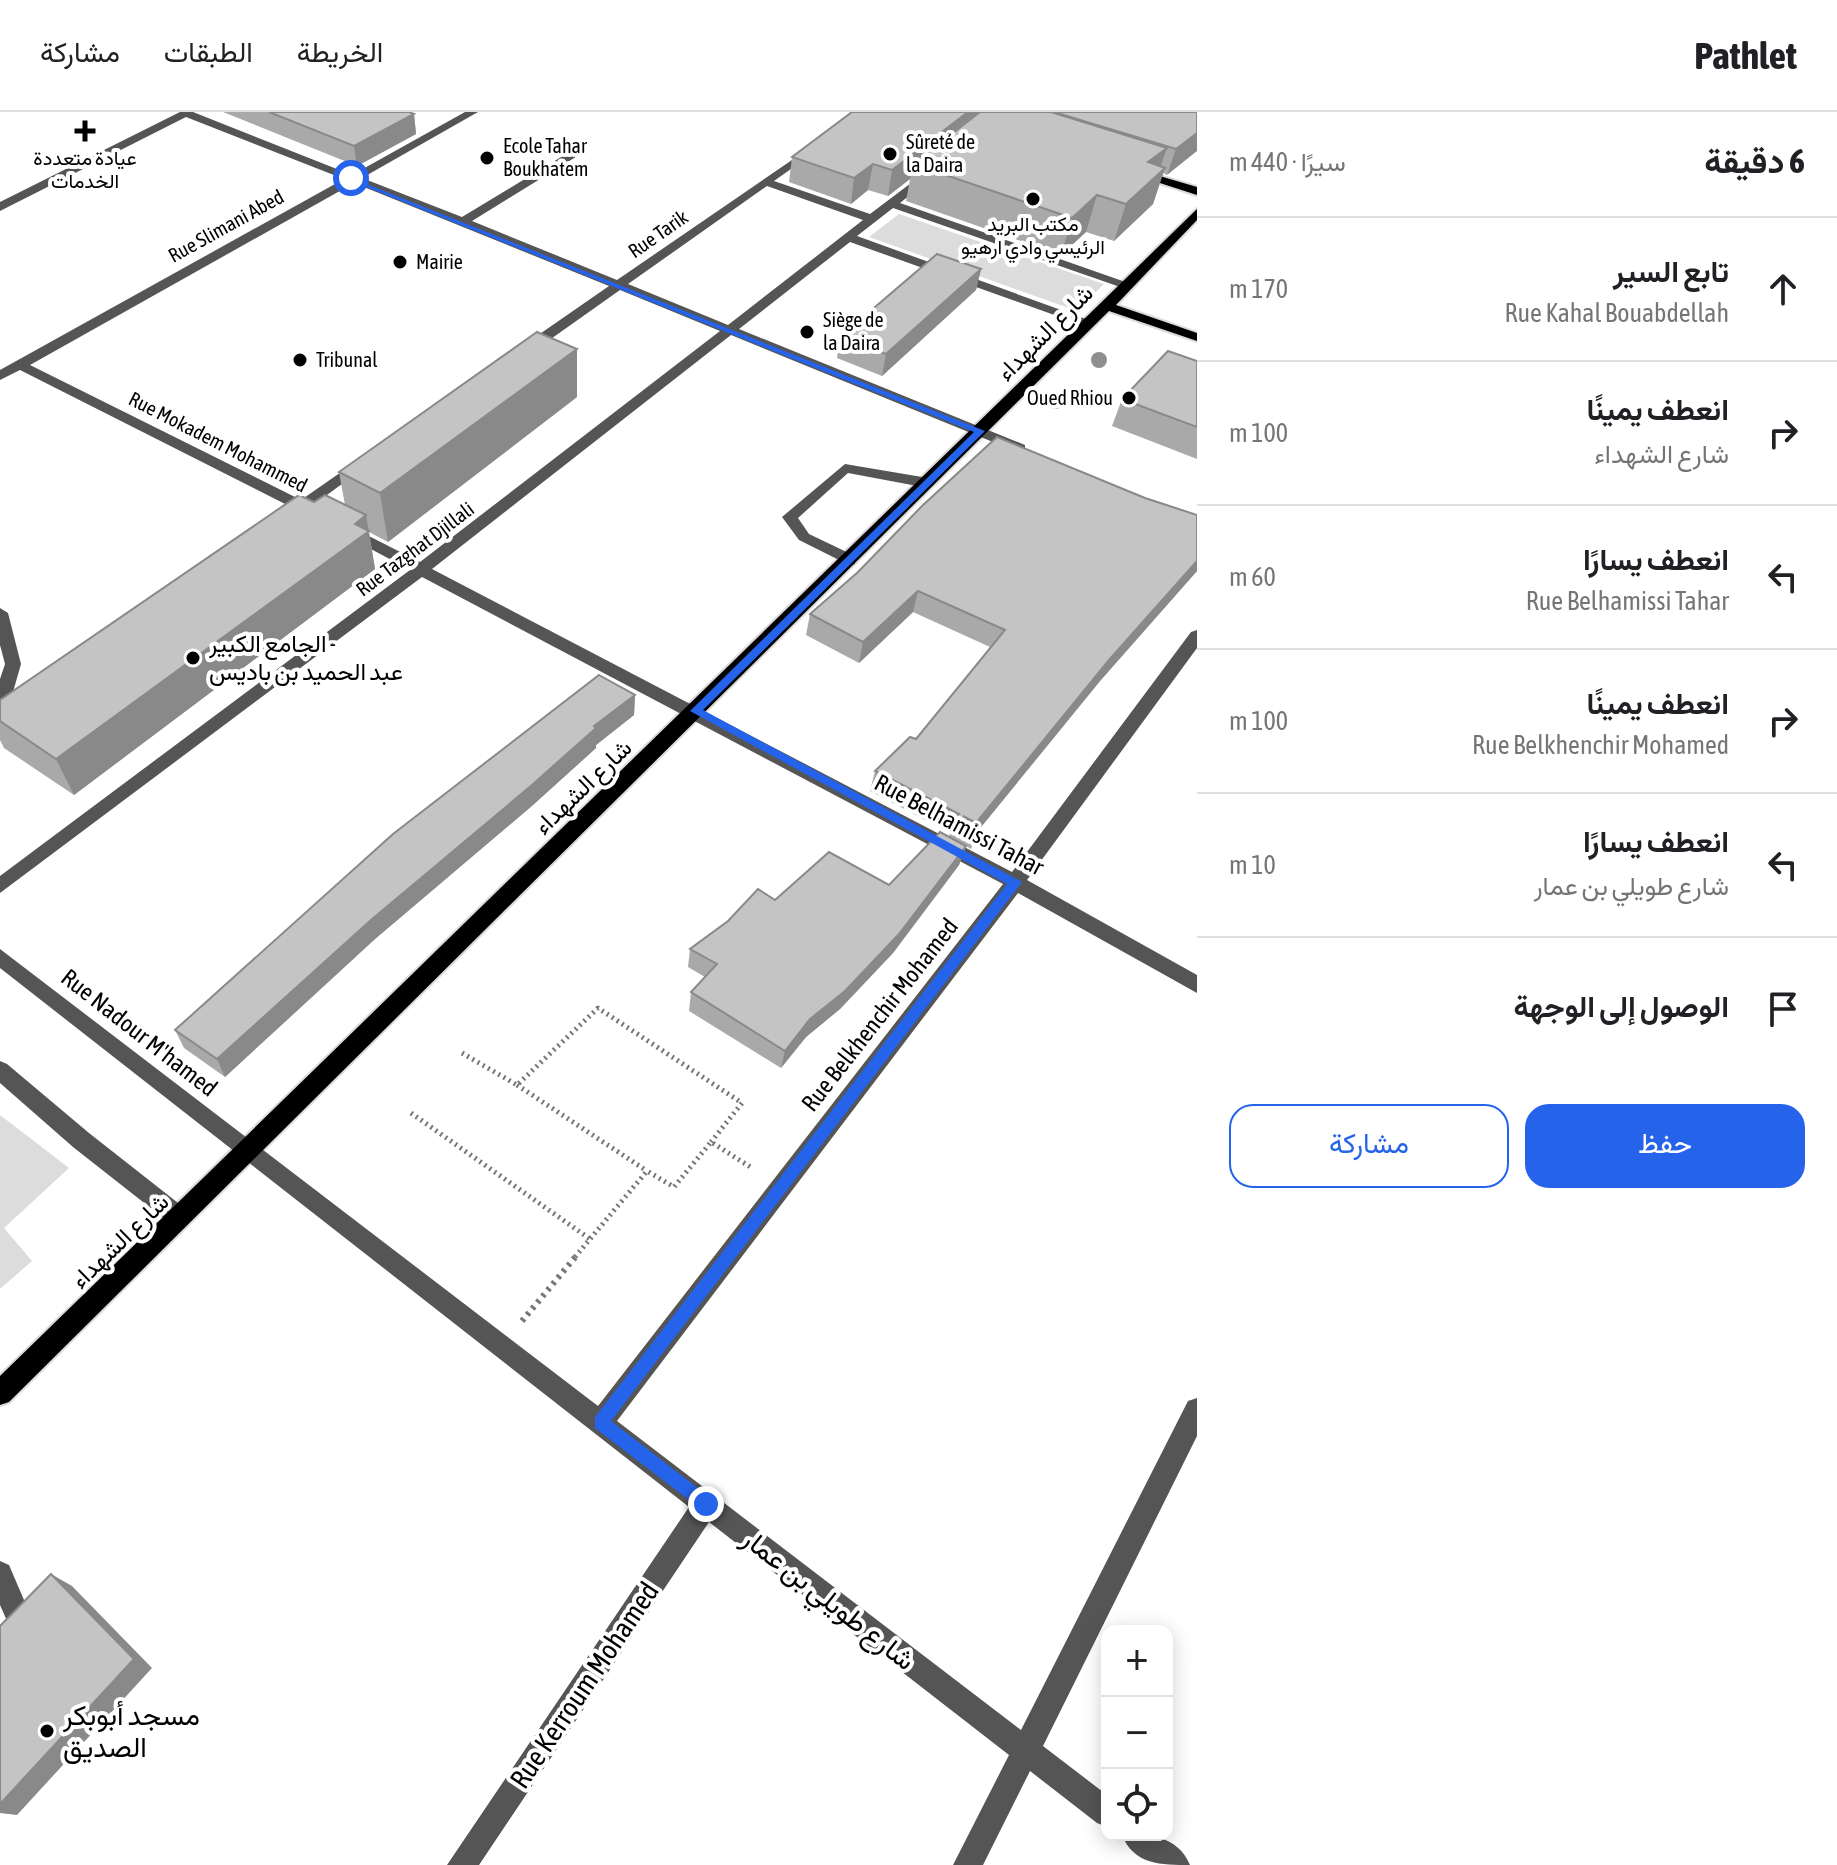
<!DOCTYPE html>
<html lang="ar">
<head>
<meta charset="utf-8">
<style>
  :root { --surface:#fff; --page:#f6f6f6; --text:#202124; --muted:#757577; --line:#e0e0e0; --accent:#2563eb }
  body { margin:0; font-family:"Asap Condensed",Vazirmatn,sans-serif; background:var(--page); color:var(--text); direction:rtl }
  .controls { position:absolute; right:24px; bottom:24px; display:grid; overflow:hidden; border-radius:16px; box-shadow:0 4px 20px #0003 }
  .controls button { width:72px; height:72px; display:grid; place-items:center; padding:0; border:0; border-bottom:2px solid var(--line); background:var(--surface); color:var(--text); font:40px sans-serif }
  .stop { position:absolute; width:24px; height:24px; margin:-18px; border:6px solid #2563eb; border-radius:50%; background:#fff }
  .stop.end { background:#2563eb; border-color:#fff; box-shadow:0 2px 8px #0008 }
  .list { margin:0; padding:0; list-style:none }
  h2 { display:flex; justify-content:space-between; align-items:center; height:104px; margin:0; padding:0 32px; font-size:34px }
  h2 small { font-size:26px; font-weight:400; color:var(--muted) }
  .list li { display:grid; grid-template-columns:52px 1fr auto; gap:24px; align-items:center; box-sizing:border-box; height:144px; padding:0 32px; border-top:2px solid var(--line) }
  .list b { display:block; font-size:30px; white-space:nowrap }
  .list p { margin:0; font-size:26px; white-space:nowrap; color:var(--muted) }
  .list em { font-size:26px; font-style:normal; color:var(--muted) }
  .actions { display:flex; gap:16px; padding:24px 32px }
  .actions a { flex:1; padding:18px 0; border:2px solid var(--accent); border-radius:24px; text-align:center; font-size:28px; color:var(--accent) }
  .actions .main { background:var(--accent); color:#fff }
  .icon { flex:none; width:44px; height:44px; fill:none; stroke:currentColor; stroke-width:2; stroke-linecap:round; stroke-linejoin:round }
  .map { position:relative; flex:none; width:1197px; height:1753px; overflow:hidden; direction:ltr }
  header { display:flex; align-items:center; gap:48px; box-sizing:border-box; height:112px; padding:0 40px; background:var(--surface); border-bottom:2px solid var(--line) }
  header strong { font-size:38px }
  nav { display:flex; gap:44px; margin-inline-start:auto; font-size:28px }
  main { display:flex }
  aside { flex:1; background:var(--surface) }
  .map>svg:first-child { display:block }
  .green { fill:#dcdcdc }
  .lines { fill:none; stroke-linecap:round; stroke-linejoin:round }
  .major-casing { stroke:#dbdbdb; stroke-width:4 }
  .path-far1 { stroke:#777; stroke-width:5; stroke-dasharray:2 4; stroke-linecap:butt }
  .path { stroke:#777; stroke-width:6; stroke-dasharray:3 5; stroke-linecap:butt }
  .minor { fill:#555; fill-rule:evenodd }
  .major { fill:#000; fill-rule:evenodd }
  .tree { fill:#8f8f8f }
  .wall { fill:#a9a9a9 }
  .shaded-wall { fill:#898989 }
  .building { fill:#c4c4c4; stroke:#898989; stroke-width:2 }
  .route { fill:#2563eb }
  .poi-dot { fill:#000; stroke:#fff; stroke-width:3 }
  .labels { text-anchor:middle; stroke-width:8; stroke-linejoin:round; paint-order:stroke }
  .far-poi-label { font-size:20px; fill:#000; stroke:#fff; text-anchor:start }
  .far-street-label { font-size:20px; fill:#000; stroke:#fff }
  .street-label { font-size:24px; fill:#000; stroke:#fff }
  .poi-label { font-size:24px; fill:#000; stroke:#fff; text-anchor:start }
  .near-street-label { font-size:28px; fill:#000; stroke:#fff }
  .near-poi-label { font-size:28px; fill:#000; stroke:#fff; text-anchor:start }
</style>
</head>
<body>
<header>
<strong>Pathlet</strong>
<nav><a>الخريطة</a><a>الطبقات</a><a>مشاركة</a></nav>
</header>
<main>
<aside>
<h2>6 دقيقة<small>سيرًا · 440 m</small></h2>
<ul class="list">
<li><svg class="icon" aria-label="ahead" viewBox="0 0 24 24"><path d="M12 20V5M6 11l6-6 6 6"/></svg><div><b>تابع السير</b><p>Rue Kahal Bouabdellah</p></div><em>170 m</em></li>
<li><svg class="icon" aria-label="right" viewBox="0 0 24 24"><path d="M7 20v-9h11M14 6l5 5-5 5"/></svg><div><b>انعطف يمينًا</b><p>شارع الشهداء</p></div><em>100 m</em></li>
<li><svg class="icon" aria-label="left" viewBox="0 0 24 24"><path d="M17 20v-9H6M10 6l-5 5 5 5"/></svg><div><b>انعطف يسارًا</b><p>Rue Belhamissi Tahar</p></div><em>60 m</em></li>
<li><svg class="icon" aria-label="right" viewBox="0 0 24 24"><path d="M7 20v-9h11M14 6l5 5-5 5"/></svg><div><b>انعطف يمينًا</b><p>Rue Belkhenchir Mohamed</p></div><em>100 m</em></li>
<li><svg class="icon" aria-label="left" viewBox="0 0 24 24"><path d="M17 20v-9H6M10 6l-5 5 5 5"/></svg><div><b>انعطف يسارًا</b><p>شارع طويلي بن عمار</p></div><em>10 m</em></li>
<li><svg class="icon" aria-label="arrive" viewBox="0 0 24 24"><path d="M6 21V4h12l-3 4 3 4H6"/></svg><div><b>الوصول إلى الوجهة</b></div></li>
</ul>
<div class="actions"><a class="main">حفظ</a><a>مشاركة</a></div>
</aside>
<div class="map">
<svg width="1197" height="1753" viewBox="0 0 1197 1753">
  <rect width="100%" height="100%" fill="#fff"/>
  <g class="green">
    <path d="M 899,102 L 1104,172 L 1077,199 L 869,125 Z"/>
    <path d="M 0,1003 L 69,1056 L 4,1116 L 32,1149 L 0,1177 Z"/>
  </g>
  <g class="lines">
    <g class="major-casing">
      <g id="major">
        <path d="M 1136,57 L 1197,75 L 1197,83 L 1132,62 L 1132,58 Z"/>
        <path d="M 1197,97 L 1197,108 L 1116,193 L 1197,221 L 1197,229 L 1109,199 L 9,1290 L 0,1293 L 0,1264 Z"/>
      </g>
    </g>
    <g class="path-far1">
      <path d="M 462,941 L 517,973 L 598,896 L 742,991 L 711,1030"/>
      <path d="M 517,973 L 647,1059"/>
      <path d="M 411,1001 L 590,1127"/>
      <path d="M 575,1145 L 647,1059 L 674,1075 L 711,1030 L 752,1056"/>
    </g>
    <path class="path" d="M 522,1209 L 577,1143"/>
    <g class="minor">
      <path d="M 180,0 L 193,0 L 352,63 L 465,0 L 478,0 L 362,66 L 462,105 L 571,39 L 579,39 L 579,43 L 472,109 L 617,168 L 811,35 L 815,36 L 815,40 L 774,69 L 870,102 L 923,62 L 931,62 L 931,66 L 900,91 L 1134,173 L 1123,176 L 893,96 L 857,124 L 1097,211 L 1085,214 L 850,130 L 739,217 L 1025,333 L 1025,339 L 1015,339 L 731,223 L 432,457 L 1012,760 L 1191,520 L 1197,518 L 1197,536 L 1027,768 L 1197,863 L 1197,881 L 1018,781 L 617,1309 L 1021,1618 L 1188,1289 L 1197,1286 L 1197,1324 L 1043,1634 L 1107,1683 L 1107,1715 L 1097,1711 L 1030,1659 L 983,1753 L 953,1753 L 1009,1643 L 709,1410 L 479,1753 L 447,1753 L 689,1395 L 0,856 L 0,837 L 598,1294 L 1003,772 L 422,465 L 0,781 L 0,764 L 410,458 L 343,422 L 343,416 L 353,416 L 420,450 L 720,219 L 620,178 L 531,241 L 521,241 L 521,235 L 609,174 L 354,71 L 30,253 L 301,388 L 357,349 L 362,348 L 369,352 L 312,394 L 321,400 L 318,403 L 302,401 L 288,403 L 285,400 L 291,395 L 20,258 L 0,268 L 0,258 L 344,67 L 186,5 L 0,99 L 0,90 ZM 767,74 L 863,108 L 728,213 L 628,172 Z"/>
      <path d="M 845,352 L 928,366 L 935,371 L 928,376 L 848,361 L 798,406 L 809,422 L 855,444 L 855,452 L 849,453 L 799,428 L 782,405 Z"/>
      <path d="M 0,496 L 8,501 L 21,552 L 9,594 L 0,600 L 0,567 L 5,552 L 0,533 Z"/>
      <path d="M 0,949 L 7,952 L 89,1021 L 187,1098 L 190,1105 L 187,1112 L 179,1115 L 171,1112 L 73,1035 L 0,971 Z"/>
      <path d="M 0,1449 L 9,1453 L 30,1502 L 26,1511 L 17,1515 L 8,1511 L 0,1493 Z"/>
      <path d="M 1122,1723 C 1150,1723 1177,1723 1190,1753 C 1161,1753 1134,1753 1122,1723 Z"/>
    </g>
    <use href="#major" class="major"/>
  </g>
  <g class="tree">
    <circle cx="1099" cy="248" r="8"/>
    <circle cx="1055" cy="289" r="8"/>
  </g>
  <g class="wall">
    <path d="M 223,0 L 409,0 L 414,2 L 416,22 L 357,54 Z"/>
    <path d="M 1197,0 L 1167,63 L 1163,61 L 1153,92 L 1114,129 L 1086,120 L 1061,143 L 906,89 L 910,67 L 888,84 L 868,78 L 851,92 L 789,70 L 792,45 Z"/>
    <path d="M 981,157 L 976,178 L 882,264 L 837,246 L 840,225 Z"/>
    <path d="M 577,237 L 577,285 L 388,430 L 369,420 L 375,457 L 74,683 L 4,636 L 0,628 L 0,588 L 314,390 L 345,393 L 339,360 Z"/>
    <path d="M 1197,249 L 1197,347 L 1112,314 L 1122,287 Z"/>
    <path d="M 1145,386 L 1197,403 L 1197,459 L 1100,569 L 977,720 L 971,737 L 966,734 L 959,753 L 893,841 L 840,897 L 806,925 L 781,956 L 689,899 L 691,880 L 705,865 L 688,855 L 690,837 L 775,788 L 889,773 L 949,725 L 950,721 L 870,679 L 875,659 L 916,627 L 990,535 L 913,500 L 859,551 L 806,523 L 810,502 Z"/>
    <path d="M 635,583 L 634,603 L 596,633 L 596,636 L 533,693 L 375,827 L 225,965 L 184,936 L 175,918 Z"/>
  </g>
  <g class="shaded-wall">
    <path d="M 968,0 L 979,0 L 913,52 L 910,67 L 888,84 L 892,58 Z"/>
    <path d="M 414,2 L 416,22 L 357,54 L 354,34 Z"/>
    <path d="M 1197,21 L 1197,39 L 1167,63 L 1176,37 Z"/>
    <path d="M 1167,36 L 1158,62 L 1165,56 L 1153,92 L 1114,129 L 1126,92 L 1148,50 Z"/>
    <path d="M 873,52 L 868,78 L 851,92 L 854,66 Z"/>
    <path d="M 1097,83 L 1086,120 L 1061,143 L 1072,106 Z"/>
    <path d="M 981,157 L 976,178 L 882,264 L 886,242 Z"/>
    <path d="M 577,237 L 577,285 L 388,430 L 380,381 Z"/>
    <path d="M 366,403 L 375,457 L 74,683 L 56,647 Z"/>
    <path d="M 1197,449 L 1197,459 L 1100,569 L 977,720 L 978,717 L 974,715 L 976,711 L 1109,548 Z"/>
    <path d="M 918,479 L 913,500 L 859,551 L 863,530 Z"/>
    <path d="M 635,583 L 634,603 L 596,633 L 596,636 L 533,693 L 375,827 L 225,965 L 217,947 L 371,808 L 594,614 Z"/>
    <path d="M 966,734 L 959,753 L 893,841 L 840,897 L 806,925 L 781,956 L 785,939 L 810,907 Z"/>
    <path d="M 51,1462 L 72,1474 L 152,1556 L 17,1703 L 0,1701 L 0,1692 Z"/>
  </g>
  <g class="building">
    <path d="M 269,0 L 409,0 L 414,2 L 354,34 Z"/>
    <path d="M 852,0 L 968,0 L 892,58 L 873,52 L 854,66 L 792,45 Z"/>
    <path d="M 980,0 L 1051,0 L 1167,36 L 1148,50 L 1165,56 L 1126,92 L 1097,83 L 1072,106 L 913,52 Z"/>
    <path d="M 1054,0 L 1197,0 L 1197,21 L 1176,37 Z"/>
    <path d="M 937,142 L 981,157 L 886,242 L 840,225 Z"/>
    <path d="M 537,220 L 577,237 L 380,381 L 339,360 Z"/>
    <path d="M 1168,239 L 1197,249 L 1197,315 L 1122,287 Z"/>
    <path d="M 997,325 L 1145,386 L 1197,403 L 1197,449 L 1109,548 L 976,711 L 963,704 L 978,717 L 955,705 L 959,702 L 875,659 L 910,625 L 916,627 L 1005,518 L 918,479 L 863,530 L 810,502 L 858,460 L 922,394 Z"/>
    <path d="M 299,383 L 314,390 L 325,383 L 366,403 L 355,412 L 369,419 L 56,647 L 0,609 L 0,588 Z"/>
    <path d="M 599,563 L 635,583 L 594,614 L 596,616 L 532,673 L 371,808 L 217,947 L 175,918 L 393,722 Z"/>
    <path d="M 940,720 L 966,734 L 899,822 L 845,879 L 810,907 L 785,939 L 691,880 L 717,852 L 690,837 L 728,809 L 758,777 L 775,788 L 829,740 L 889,773 Z"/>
    <path d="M 51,1462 L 134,1547 L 0,1692 L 0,1514 Z"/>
  </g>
  <path class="route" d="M 349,65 L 985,319 L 703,598 L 1022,770 L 611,1309 L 712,1387 L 714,1392 L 712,1398 L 706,1401 L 595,1316 L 595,1305 L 1007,772 L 690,599 L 974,320 L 349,68 Z"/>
  <g class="poi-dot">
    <path d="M81 7h8v8h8v8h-8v8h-8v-8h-8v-8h8z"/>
    <circle cx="890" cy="42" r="8"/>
    <circle cx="487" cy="46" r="8"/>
    <circle cx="1033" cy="87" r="8"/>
    <circle cx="400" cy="150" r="8"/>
    <circle cx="807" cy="220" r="8"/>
    <circle cx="300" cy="248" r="8"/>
    <circle cx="1129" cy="286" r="8"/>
    <circle cx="193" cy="546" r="8"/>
    <circle cx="47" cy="1619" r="8"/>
  </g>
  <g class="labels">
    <g class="far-poi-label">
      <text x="906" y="37">Sûreté de<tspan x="906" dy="23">la Daira</tspan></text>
      <text x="503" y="41">Ecole Tahar<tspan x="503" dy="23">Boukhatem</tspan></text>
      <text x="85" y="53" text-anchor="middle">عيادة متعددة<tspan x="85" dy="23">الخدمات</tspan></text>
      <text x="1033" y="119" text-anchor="middle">مكتب البريد<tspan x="1033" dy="23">الرئيسي وادي ارهيو</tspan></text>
      <text x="416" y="157">Mairie</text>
      <text x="823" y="215">Siège de<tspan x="823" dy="23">la Daira</tspan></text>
      <text x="316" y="255">Tribunal</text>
      <text x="1113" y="293" text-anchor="end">Oued Rhiou</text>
    </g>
    <g class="far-street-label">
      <text transform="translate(226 114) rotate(-29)" y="7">Rue Slimani Abed</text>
      <text transform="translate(658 122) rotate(-35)" y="7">Rue Tarik</text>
      <text transform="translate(218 330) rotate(27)" y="7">Rue Mokadem Mohammed</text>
      <text transform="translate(415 437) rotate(-37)" y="7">Rue Tazghat Djillali</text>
    </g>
    <g class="street-label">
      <text transform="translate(1045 221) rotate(-45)" y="8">شارع الشهداء</text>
      <text transform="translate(583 675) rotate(-44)" y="8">شارع الشهداء</text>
      <text transform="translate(959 713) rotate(28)" y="8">Rue Belhamissi Tahar</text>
      <text transform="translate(880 903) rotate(-52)" y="8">Rue Belkhenchir Mohamed</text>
      <text transform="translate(139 921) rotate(38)" y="8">Rue Nadour M'hamed</text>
      <text transform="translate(120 1129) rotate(-44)" y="8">شارع الشهداء</text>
    </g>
    <g class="poi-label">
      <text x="209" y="540">الجامع الكبير -<tspan x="209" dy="28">عبد الحميد بن باديس</tspan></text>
    </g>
    <g class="near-street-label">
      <text transform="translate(829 1487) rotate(38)" y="10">شارع طويلي بن عمار</text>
      <text transform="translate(584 1573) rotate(-56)" y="10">Rue Kerroum Mohamed</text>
    </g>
    <g class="near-poi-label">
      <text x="63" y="1613">مسجد أبوبكر<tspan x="63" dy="32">الصديق</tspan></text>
    </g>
  </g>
</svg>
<div class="controls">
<button>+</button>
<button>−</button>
<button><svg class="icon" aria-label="locate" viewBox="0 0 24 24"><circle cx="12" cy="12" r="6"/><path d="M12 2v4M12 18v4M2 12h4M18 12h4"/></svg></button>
</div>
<div class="stop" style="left:351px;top:66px"></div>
<div class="stop end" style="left:706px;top:1392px"></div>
</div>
</main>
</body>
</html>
